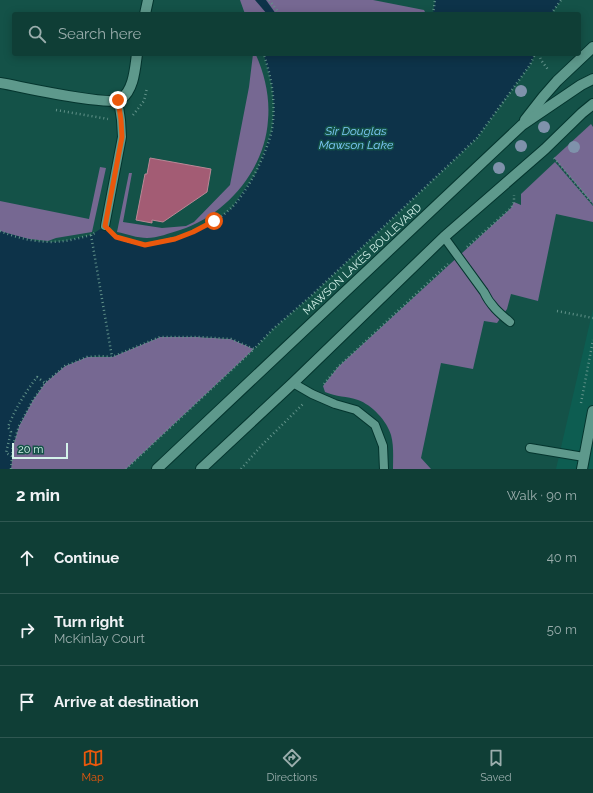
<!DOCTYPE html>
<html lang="en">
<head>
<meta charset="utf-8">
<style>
  :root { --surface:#0f3e36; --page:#1d4942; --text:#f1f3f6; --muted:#9baead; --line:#2f5751; --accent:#ea580c }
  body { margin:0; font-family:Raleway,sans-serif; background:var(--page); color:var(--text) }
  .scale { position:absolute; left:12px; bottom:10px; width:56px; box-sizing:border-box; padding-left:4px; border:2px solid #d4f2ea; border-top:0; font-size:11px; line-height:14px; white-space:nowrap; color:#d4f2ea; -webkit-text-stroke:3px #145248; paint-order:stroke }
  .stop { position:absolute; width:12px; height:12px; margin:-9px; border:3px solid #ea580c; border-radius:50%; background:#fff }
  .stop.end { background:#ea580c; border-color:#fff; box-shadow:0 1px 4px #0008 }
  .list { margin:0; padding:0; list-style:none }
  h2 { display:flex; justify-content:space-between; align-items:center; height:52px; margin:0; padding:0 16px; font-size:17px }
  h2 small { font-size:13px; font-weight:400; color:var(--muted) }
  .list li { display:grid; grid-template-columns:26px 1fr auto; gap:12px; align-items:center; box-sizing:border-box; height:72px; padding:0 16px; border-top:1px solid var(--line) }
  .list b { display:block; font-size:15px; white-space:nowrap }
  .list p { margin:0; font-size:13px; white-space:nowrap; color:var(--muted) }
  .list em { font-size:13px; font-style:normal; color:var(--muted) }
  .icon { flex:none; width:22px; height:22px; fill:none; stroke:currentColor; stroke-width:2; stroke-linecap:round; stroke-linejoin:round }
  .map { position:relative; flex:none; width:593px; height:469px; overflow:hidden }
  .search { position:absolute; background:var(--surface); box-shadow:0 2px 10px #0003; left:12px; right:12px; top:12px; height:44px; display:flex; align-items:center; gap:10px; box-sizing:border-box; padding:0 14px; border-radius:4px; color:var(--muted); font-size:15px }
  .sheet { height:268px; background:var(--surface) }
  nav { display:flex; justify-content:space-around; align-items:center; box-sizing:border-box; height:56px; border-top:1px solid var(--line); background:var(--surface); font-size:11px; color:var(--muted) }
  nav a { display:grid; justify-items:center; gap:2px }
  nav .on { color:var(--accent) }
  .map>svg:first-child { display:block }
  .built { fill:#0d5d51 }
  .green { fill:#766892 }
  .water { fill:#0d3349 }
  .building { fill:#a35c74; stroke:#ba8897 }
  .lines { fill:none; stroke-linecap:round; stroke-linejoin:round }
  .lane-casing { stroke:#04352e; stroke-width:10 }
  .street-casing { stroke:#04352e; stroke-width:12 }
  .secondary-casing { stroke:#04352e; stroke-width:12 }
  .path { stroke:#62938a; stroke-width:2.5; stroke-dasharray:1 3; stroke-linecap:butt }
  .lane { stroke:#5e998c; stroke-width:8 }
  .street { stroke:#5e998c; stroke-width:10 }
  .secondary { stroke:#5e998c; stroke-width:10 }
  .tree { fill:#7f92ab }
  .route { stroke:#ea580c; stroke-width:5 }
  .labels { text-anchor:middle; stroke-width:3; stroke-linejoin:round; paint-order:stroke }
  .street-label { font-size:11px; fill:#d4f2ea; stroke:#145248 }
  .water-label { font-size:12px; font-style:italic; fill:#7fc8fa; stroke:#145248 }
</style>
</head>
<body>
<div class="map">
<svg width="593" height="469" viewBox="0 0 593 469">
  <rect width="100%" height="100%" fill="#145248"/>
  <path class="built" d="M 593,309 L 593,469 L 556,469 Z"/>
  <g class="green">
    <path d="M 240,0 L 373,0 L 424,10 L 426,14 L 245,14 Z"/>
    <path d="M 253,54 L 257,54 L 256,55 C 265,75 270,98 268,120 C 265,170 226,215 180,230 C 170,233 157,238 147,238 C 137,238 127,234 117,232 L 129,173 L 132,173 L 123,222 L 162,228 L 186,226 L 194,222 L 230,185 L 249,87 Z"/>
    <path d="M 591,124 L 593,127 L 593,204 L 554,158 Z"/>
    <path d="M 555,162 L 593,206 L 593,222 L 556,214 L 538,301 L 511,294 L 507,309 L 497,323 L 484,321 L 473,369 L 441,363 L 421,458 L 431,469 L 393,469 C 393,458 394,446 391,435 C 387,421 372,405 358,400 C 347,396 336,397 325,392 L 323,386 L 338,367 L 511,208 L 514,202 L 521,205 L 521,194 Z"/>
    <path d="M 100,167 L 106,168 L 92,232 L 56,238 L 48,241 L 21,238 L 0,231 L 0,201 L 89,219 Z"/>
    <path d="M 160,337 L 198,337 L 231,339 L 254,349 L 126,469 L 11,469 L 13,446 L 19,426 L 33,400 L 45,383 L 65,366 L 87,357 L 112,357 Z"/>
  </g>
  <g class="water">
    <path d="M 255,0 L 266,0 L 276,14 L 267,14 Z"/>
    <path d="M 435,0 L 561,0 L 551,14 L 433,14 Z"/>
    <path d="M 265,54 L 535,54 L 530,65 L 477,138 L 311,296 L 273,329 L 254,349 L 231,339 L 198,337 L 160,337 L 112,357 L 100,356 L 87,357 L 65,366 L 45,383 L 33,400 L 19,426 L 13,446 L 11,469 L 0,469 L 0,231 L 36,241 L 53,242 L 64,241 L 91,235 L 105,226 L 116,237 L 145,245 L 175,239 L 193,232 L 214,221 L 231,209 L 256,173 L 272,130 L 274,108 L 272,86 L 264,55 Z"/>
  </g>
  <path class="building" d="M 150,158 L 211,169 L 207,192 L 163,222 L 152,220 L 152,223 L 136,220 L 145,174 L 147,174 Z"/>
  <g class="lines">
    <g class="lane-casing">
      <g id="lane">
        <path d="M 105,226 L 122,137 L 121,120 L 118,100"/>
        <path d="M 444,237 L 484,292 C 490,305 499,313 510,322"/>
        <path d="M 293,383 L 312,394 L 335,404 L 356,410 L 375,425 L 383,446 L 384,469"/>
        <path d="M 530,448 L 584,457"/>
      </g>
    </g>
    <g class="street-casing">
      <g id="street">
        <path d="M 145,14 L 148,0"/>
        <path d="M 0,83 C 19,86 109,107 121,99 C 134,90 135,68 137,54"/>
        <path d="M 582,469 L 593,411"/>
      </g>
    </g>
    <g class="secondary-casing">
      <g id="secondary">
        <path d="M 525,120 L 543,97 L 557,81 L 593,47"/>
        <path d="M 157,469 L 522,125 L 581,85 L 593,79"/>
        <path d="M 201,469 L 293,383 L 444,237 L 545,149 L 582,113 L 593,104"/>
      </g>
    </g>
    <g class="path">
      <path d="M 269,0 L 280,14"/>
      <path d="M 433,14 L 435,0"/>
      <path d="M 551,14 L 561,0"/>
      <path d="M 539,54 L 541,60 L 549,71"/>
      <path d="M 56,110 L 108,119"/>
      <path d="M 133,115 L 144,101 L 147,88"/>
      <path d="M 554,158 L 593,204"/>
      <path d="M 0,231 C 19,239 44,244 64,241 C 73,240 82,237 91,235 L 95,233"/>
      <path d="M 91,235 L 112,357"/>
      <path d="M 113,235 L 115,237 C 125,240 135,245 145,245 C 150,245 155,242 160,241 C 185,237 211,227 230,209 C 247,194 268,151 272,129 C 276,104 272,79 264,55 L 265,54"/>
      <path d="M 467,247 L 511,208 L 514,202 L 514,195"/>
      <path d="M 557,311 L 593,318"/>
      <path d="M 324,384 L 338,367 L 448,264"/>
      <path d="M 581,403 L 593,340"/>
      <path d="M 12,456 L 6,453 L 11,432 L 8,427 C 15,409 25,393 37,377 L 45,383"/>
      <path d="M 11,469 L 13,446 L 19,426 L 33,400 L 45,383 L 65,366 L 87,357 L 100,356 L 112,357 L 160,337 L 198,337 L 231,339 L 254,349 L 273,329 L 311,296 L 477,138 L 530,65 L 535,54"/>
      <path d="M 126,469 L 254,349"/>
      <path d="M 241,469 L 261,446 L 303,404"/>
    </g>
    <use href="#lane" class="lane"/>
    <use href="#street" class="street"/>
    <use href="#secondary" class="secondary"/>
  </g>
  <g class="tree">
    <circle cx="521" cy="91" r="6"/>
    <circle cx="544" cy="127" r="6"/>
    <circle cx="521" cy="146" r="6"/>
    <circle cx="574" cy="147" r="6"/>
    <circle cx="499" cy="168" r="6"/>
  </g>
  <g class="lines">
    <path class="route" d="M 118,100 L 121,120 L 122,137 L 105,226 L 116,237 L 145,245 L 175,239 L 193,232 L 214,221"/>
  </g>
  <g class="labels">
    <g class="street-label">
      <text transform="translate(362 259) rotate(-43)" y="4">MAWSON LAKES BOULEVARD</text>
    </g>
    <g class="water-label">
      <text x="356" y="135">Sir Douglas<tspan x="356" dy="14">Mawson Lake</tspan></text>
    </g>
  </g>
</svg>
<div class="scale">20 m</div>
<div class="stop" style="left:214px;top:221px"></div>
<div class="stop end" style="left:118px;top:100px"></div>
<div class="search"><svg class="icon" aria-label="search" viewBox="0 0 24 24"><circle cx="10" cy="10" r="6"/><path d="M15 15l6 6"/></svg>Search here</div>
</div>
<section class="sheet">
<h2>2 min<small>Walk · 90 m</small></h2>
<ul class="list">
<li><svg class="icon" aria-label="ahead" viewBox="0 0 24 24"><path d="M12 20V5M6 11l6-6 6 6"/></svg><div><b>Continue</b></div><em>40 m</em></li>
<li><svg class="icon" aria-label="right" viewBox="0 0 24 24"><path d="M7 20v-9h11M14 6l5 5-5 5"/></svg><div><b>Turn right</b><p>McKinlay Court</p></div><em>50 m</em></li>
<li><svg class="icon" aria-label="arrive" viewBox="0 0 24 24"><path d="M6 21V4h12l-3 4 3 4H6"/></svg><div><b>Arrive at destination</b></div></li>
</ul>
</section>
<nav>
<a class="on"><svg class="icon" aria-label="map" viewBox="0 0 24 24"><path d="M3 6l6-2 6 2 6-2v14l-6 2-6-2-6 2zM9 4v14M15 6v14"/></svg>Map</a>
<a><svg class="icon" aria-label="directions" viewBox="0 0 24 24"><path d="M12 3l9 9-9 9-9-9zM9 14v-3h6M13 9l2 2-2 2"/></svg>Directions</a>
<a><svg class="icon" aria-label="saved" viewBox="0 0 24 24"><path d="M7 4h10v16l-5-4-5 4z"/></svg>Saved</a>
</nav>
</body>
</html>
